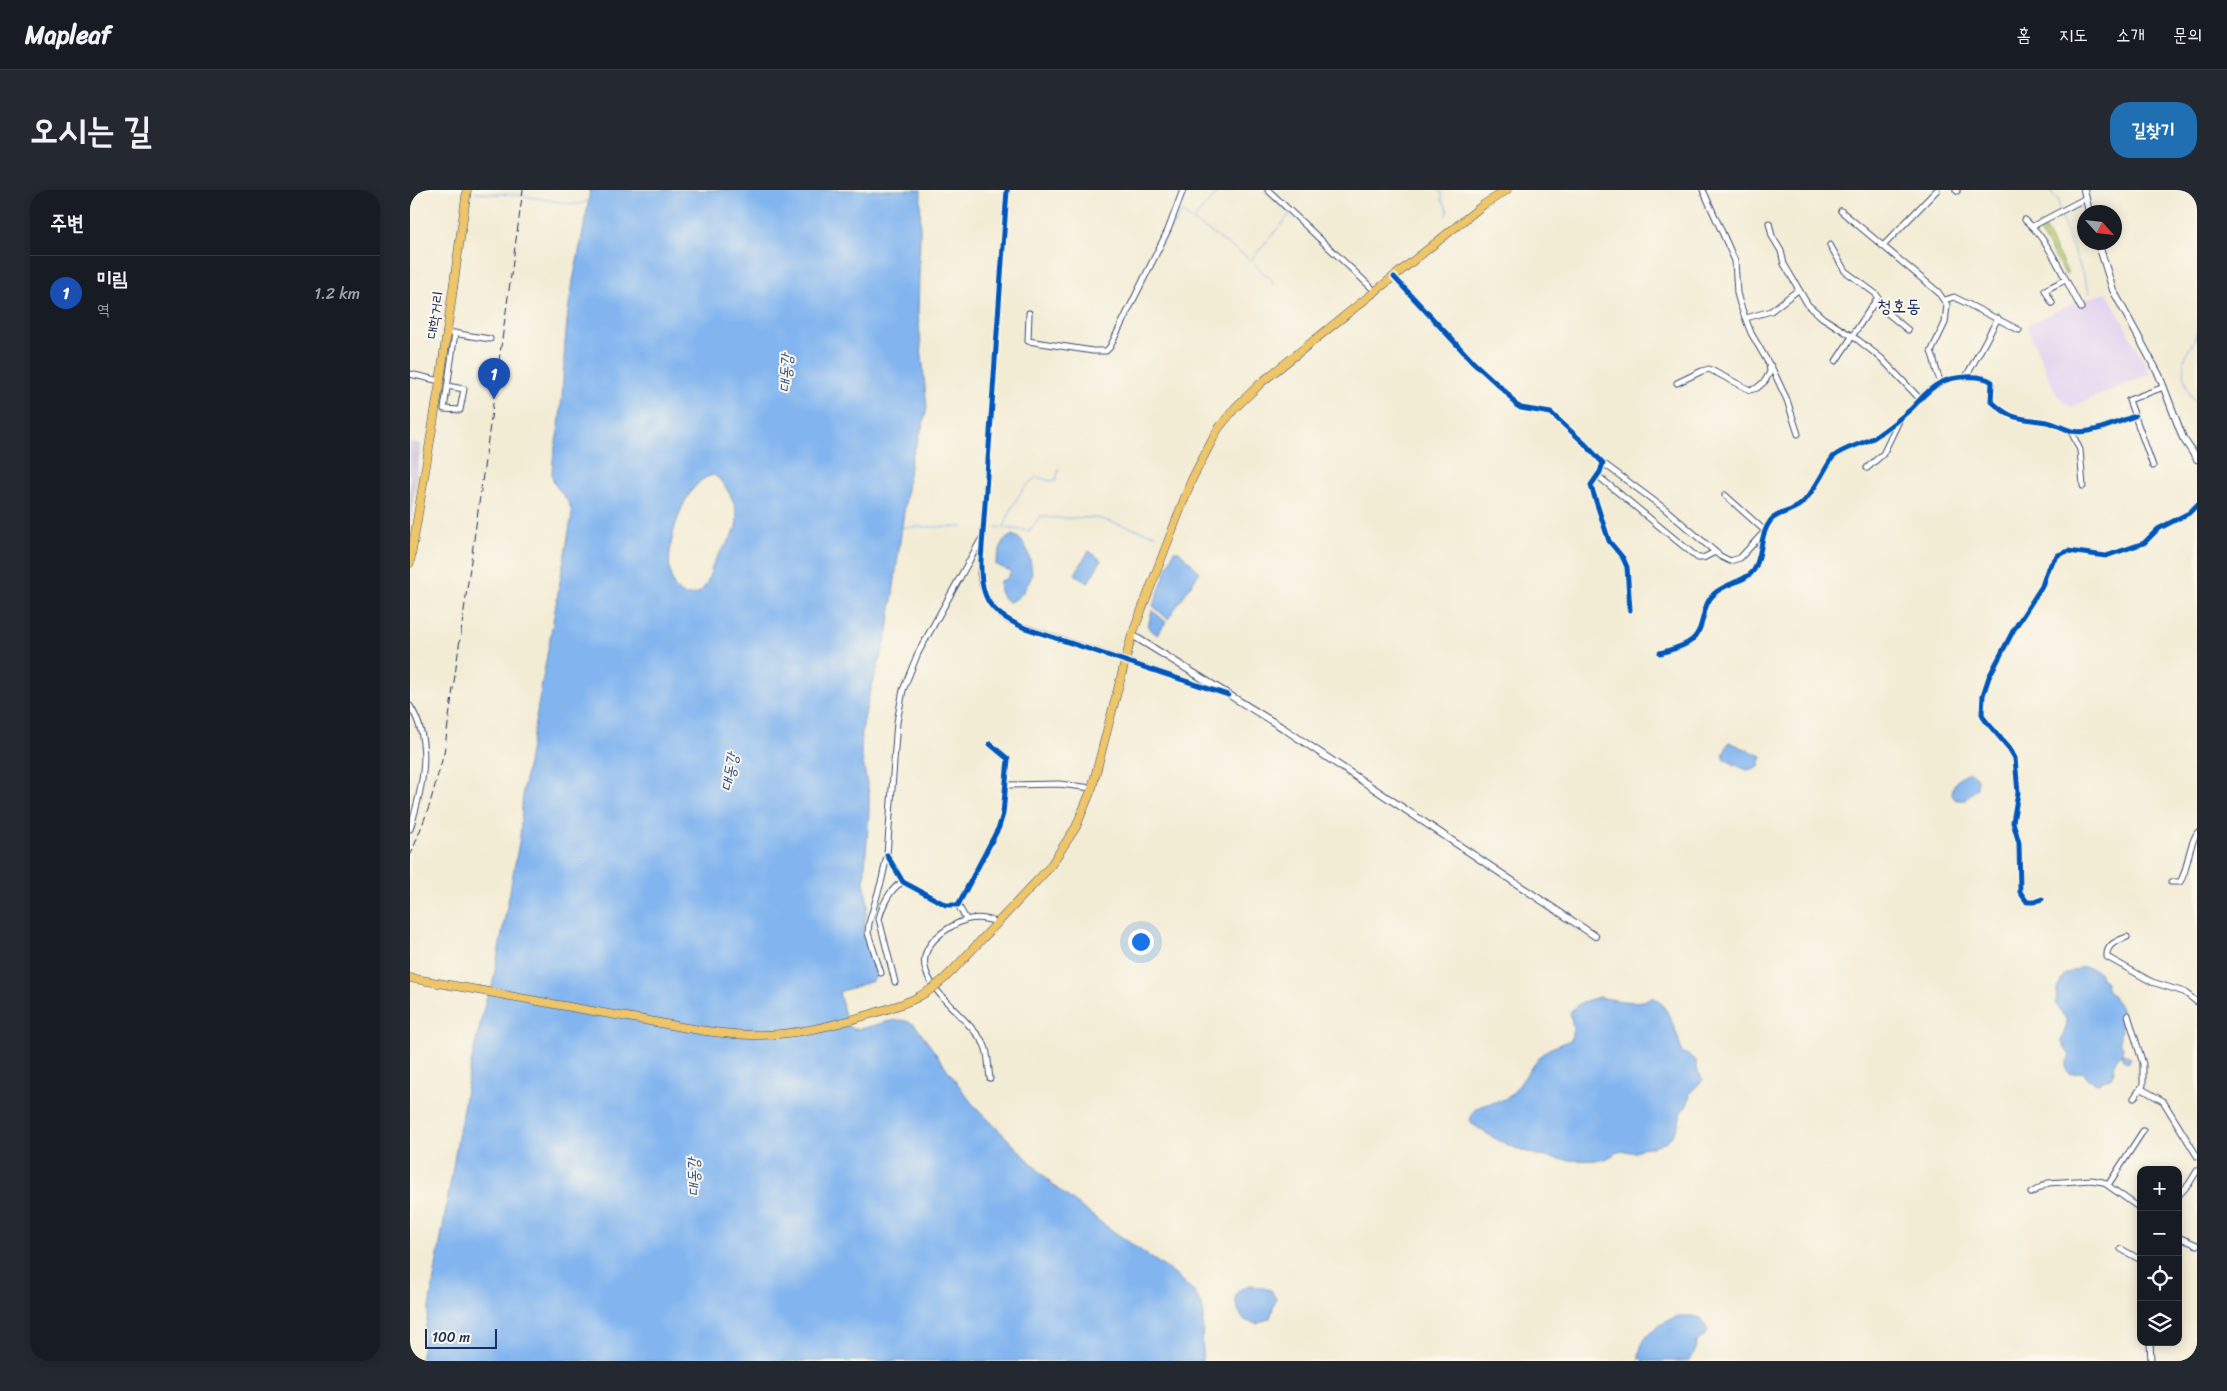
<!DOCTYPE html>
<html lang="ko">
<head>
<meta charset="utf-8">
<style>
  :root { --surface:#171b24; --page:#242831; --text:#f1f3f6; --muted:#9ea1a6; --line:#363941; --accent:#1f6fb2 }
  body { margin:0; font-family:Sriracha,"Poor Story",sans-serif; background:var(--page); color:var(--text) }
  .controls { position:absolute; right:15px; bottom:15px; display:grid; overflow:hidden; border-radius:10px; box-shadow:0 2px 12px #0003 }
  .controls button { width:45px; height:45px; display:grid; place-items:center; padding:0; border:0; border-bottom:1px solid var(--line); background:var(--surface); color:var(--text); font:25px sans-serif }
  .compass { position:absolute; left:1667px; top:15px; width:45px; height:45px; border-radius:50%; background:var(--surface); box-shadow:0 2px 12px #0003; rotate:117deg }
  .scale { position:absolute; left:15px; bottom:12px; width:72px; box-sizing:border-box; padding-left:5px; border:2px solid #1b2f5e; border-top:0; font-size:14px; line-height:18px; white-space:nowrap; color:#1b2f5e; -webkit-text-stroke:4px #fbf7ec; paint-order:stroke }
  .you { position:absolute; left:730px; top:751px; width:18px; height:18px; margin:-12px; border:4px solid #fff; border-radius:50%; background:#1a73e8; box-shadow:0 0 0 8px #1a73e833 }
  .badge { display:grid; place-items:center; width:32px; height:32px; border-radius:50%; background:var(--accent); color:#fff; font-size:16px; font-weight:700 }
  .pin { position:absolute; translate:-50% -41px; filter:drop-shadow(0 1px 2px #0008) }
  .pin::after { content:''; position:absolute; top:26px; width:18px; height:15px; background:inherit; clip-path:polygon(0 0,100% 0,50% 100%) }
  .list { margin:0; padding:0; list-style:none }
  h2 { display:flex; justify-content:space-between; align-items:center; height:65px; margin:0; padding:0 20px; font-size:21px }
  h2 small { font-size:16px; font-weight:400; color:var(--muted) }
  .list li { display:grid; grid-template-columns:32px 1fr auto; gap:15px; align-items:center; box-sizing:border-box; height:75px; padding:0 20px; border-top:1px solid var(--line) }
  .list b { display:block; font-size:19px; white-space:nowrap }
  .list p { margin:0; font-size:16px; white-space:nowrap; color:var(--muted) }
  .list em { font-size:16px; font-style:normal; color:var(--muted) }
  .icon { flex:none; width:28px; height:28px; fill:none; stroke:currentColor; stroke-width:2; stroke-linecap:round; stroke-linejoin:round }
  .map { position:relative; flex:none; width:1787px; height:1171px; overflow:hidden; border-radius:20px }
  header { display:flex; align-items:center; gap:30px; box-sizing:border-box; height:70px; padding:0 25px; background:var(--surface); border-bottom:1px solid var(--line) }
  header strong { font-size:24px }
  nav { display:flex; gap:28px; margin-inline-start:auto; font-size:18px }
  .intro { display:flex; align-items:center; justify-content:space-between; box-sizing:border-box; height:120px; padding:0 30px }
  h1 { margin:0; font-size:35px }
  .button { padding:12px 22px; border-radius:20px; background:var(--accent); color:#fff; font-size:18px; font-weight:700 }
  main { display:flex; gap:30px; padding:0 30px }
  aside { flex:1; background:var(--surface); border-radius:20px; box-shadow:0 2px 12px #0003 }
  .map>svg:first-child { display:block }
  .built { fill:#e4d3f1 }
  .industrial { fill:#c6c0d9 }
  .green { fill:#bcd175; stroke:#6c806a }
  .water { fill:#82b5ef; stroke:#4e72a6; fill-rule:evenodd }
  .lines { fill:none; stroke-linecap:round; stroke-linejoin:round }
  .stream { stroke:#82b5ef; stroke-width:1 }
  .minor-casing { stroke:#3b4b70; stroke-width:7 }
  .tertiary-casing { stroke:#3b4b70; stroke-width:8 }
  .primary-casing { stroke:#3b4b70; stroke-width:9 }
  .minor { stroke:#fff; stroke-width:5 }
  .tertiary { stroke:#fff; stroke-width:6 }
  .primary { stroke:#eec569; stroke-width:8 }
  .rail { stroke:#1b2f5e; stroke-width:1; stroke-dasharray:8 4; stroke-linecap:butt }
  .minor-bridge-casing { stroke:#3b4b70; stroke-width:7; stroke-linecap:butt }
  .primary-bridge-casing { stroke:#3b4b70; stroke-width:9; stroke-linecap:butt }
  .minor-bridge { stroke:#fff; stroke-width:5 }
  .primary-bridge { stroke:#eec569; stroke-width:8 }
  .cycleway-casing { stroke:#fbf7ec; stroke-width:8 }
  .cycleway { stroke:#0057b8; stroke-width:5 }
  .labels { text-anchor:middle; stroke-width:4; stroke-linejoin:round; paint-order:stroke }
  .street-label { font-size:15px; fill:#1b2f5e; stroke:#fbf7ec }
  .water-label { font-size:16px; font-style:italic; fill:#3a578a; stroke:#fbf7ec }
  .quarter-label { font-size:18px; fill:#1b2f5e; stroke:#fbf7ec }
</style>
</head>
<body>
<header>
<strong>Mapleaf</strong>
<nav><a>홈</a><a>지도</a><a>소개</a><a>문의</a></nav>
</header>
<div class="intro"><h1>오시는 길</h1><a class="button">길찾기</a></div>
<main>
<aside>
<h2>주변<small></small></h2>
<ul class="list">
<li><span class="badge" style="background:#1a4fb4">1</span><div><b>미림</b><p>역</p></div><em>1.2 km</em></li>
</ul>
</aside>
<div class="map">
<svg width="1787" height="1171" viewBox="0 0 1787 1171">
  <rect width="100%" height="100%" fill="#fbf7ec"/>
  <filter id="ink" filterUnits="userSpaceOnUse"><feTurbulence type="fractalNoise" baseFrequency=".02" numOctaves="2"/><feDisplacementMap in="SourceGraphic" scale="10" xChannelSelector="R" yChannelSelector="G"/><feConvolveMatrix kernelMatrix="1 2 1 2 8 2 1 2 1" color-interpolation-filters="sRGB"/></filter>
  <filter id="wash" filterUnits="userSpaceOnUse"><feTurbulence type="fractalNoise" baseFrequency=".0096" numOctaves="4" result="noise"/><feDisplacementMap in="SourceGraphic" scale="20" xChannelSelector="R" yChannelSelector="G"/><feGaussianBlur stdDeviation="1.12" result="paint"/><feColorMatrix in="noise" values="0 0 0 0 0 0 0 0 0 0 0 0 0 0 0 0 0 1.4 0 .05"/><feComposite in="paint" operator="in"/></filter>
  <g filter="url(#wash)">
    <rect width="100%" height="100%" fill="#f3ecd5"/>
    <path class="built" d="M 1697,102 L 1740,184 L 1661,217 L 1647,205 L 1617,137 L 1618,134 L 1664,113 Z"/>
    <path class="industrial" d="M 0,252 L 11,254 L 0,336 Z"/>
    <path class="green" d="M 1632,34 L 1658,83 L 1656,85 L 1630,42 L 1629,37 Z"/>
    <g class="water">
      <path d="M 180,0 L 511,0 L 508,124 L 517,218 L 513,235 L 501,269 L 478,441 L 458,510 L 452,540 L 451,563 L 459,603 L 459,622 L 454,692 L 458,714 L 453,741 L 466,787 L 463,791 L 429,802 L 437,834 L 442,839 C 464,840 485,822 505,835 L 561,912 L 645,997 L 693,1034 L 763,1083 L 784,1102 L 791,1113 L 793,1124 L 792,1171 L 10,1171 L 59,883 L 76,809 L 82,797 L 110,647 L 113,601 L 162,324 C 160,305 142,299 142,285 C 142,266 148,246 150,228 C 154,196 153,164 157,132 C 161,87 175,44 180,0 ZM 304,285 C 316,293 328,316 327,331 C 326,348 310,359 303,374 C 300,382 299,392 293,399 C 289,403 283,406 276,405 C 241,399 267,289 304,285 Z"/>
      <path d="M 602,345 C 618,350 621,370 622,386 C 616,397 611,410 598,412 C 591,407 588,399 590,391 L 597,389 L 601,381 L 586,375 L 586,372 L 593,351 Z"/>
      <path d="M 679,361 L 691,370 L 678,393 L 665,384 Z"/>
      <path d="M 764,361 L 769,361 L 790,382 L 758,429 L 743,416 Z"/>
      <path d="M 742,420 L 756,432 L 747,445 L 738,437 Z"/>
      <path d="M 1319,552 L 1352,566 L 1349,577 L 1337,580 L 1313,569 L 1314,563 Z"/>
      <path d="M 1560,582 L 1567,588 L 1567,598 L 1555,610 L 1546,610 L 1542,605 C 1542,594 1549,585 1560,582 Z"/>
      <path d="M 1672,777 L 1677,777 L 1689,782 L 1691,788 L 1696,792 C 1696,805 1708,808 1711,820 C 1714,832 1709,840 1710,852 L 1713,857 L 1712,863 L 1721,867 L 1718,872 L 1713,870 L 1712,864 C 1700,872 1708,879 1700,889 L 1687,893 L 1679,889 L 1673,882 L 1660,884 L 1656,879 L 1656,873 L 1660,866 L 1651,851 C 1660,826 1659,836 1646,814 L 1647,799 L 1654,785 Z"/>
      <path d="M 1190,807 C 1202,810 1221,813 1233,811 C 1237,810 1239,807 1244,808 C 1256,811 1270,849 1271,861 L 1286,870 L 1286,878 L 1293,890 L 1279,904 L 1280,908 L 1275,918 L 1271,921 C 1269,939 1262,952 1243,957 C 1240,957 1236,957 1232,958 C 1229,959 1229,961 1225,962 C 1222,963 1218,961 1214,961 C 1205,961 1199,970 1190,970 C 1140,973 1101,962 1061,933 C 1057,912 1087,915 1098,907 C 1114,894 1123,868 1139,859 C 1146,856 1154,853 1161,850 L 1163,837 L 1160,823 C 1167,812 1178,810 1190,807 Z"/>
      <path d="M 841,1095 L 861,1100 L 866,1109 L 860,1128 L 847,1134 L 834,1130 C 824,1114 819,1100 841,1095 Z"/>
      <path d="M 1268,1126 L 1283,1126 L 1291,1128 L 1297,1139 L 1297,1144 L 1286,1152 L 1285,1161 L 1280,1171 L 1233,1171 L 1232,1168 L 1229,1169 C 1229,1146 1249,1134 1268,1126 Z"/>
    </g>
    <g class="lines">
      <g class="stream">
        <path d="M 1028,0 L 1032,3 L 1032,10 L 1038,20 L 1037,25"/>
        <path d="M 1639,0 L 1648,10 L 1650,21"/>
        <path d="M 66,3 L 106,5 L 162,14 L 170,14 L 179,10"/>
        <path d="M 771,12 L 770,19 L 772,23 L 841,70 L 880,24 L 854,0"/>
        <path d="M 1650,25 L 1680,103"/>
        <path d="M 784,29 L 810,0"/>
        <path d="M 760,40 L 772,23"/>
        <path d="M 844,74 L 862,90 L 863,95"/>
        <path d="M 1787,142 C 1785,152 1778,159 1775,168 C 1771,178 1777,207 1787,213"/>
        <path d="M 491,337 L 554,337"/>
        <path d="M 586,337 L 619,341 L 631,326 C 648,330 668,327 687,328 L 746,345"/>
        <path d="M 594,338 C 600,320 610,297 627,287 L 640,291 L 646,290 L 649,278"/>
      </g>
    </g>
  </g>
  <g filter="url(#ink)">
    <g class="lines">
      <g class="minor-casing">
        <g id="minor">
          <path d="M 597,0 L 570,384 C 574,416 590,430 620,439"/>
          <path d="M 858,0 L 966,102"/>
          <path d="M 1527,0 L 1473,56 L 1528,102 L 1537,115 L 1535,133 L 1521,162 C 1526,172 1525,182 1531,192"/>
          <path d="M 1546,0 L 1547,1"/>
          <path d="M 1431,21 L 1473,56"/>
          <path d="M 1615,30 C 1639,50 1655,90 1671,118"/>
          <path d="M 1359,33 L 1362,46 L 1371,61 L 1374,74 L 1398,115 L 1413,128 L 1448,150 L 1471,168 L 1510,209"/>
          <path d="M 1623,36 L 1676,8"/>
          <path d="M 1420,55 L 1435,81 L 1466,104 L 1468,107 L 1426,171"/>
          <path d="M 984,87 L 1063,172 L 1097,203 L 1106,215 L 1111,218 L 1141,223 L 1174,253 L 1193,273 L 1190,282 L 1181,295 L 1182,299 L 1199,351 L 1213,368 L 1217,377 L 1220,420"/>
          <path d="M 1535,110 L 1544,107 L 1609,140"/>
          <path d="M 1465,113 L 1498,140"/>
          <path d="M 1642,113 L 1635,100 L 1655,90"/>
          <path d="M 619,123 L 618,151 L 683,161 L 696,161 L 700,157 L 758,40 L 773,0"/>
          <path d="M 1336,128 L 1361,121 L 1388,100"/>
          <path d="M 36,142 L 80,149"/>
          <path d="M 1361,176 L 1377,210 L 1388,244"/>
          <path d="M 0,184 L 30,191"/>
          <path d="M 1556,187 L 1588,128"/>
          <path d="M 1267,193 L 1292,181 L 1299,179 L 1340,200 L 1347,198 L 1355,191 L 1360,182 L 1359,174 L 1341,143 L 1330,114 L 1327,103 L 1325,71 L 1293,0"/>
          <path d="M 37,196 L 54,199 L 50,220 L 34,219 L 45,143"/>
          <path d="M 1661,241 L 1670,260 L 1673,296"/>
          <path d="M 1193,273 L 1255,319 L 1310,366 L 1320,371 L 1330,368 L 1355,341 L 1315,305"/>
          <path d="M 1743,276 L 1719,210 L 1754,197"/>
          <path d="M 1457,278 L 1473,264 L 1489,231"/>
          <path d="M 1188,286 L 1288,368 L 1293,368 L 1305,362"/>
          <path d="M 1250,463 C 1260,460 1274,457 1282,450 C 1296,438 1290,416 1305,403 C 1316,393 1337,391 1344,380 C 1353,365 1349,345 1361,330 C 1368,322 1382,322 1391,314 C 1405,302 1412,282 1423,267 C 1435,257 1451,255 1465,247 C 1478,238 1490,229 1502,218 C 1511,209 1518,199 1530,193 C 1542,186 1572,184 1582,192 L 1581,211 C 1604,232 1608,227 1637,232 C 1646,234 1654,239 1662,241 C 1681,245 1707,232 1725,226"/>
          <path d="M 737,478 L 812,503"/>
          <path d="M 0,516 C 24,553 12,600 0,639"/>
          <path d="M 596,595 L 649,594 L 682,598"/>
          <path d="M 477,665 L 493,692 L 536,715 L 548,715 L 589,637 L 593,624 L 598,569 L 580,554"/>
          <path d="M 1761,692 L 1770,692 C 1778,681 1777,659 1787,643"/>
          <path d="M 1632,709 L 1624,712 L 1617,712 L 1610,702 L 1609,653 L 1603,632 L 1608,603 L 1605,568 L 1599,558 L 1575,530 L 1572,524 L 1573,505 L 1579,487 L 1603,441 L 1632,396 L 1638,378 L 1648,365 L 1658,361 L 1696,366 L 1734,353 L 1748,339 L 1779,323 L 1787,315"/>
          <path d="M 548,715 L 556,729"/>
          <path d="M 1717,747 C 1707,751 1696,754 1697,767 L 1742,792 L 1774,802 L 1787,812"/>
          <path d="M 471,783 L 458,743 L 459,733 L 472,689 L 477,665 L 487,532 L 493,500 L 508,463 L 573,346"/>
          <path d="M 485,792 L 469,729 C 472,716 480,698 493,692"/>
          <path d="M 1718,825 L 1733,874 L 1733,895 L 1724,908"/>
          <path d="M 580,888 C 578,878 579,863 574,854 C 554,819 475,778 539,738 C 555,728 568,725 586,732"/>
          <path d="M 1732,899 L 1753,911 L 1787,966"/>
          <path d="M 1698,995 L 1733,941"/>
          <path d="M 1621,1003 L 1638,993 L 1681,990 L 1693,992 L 1731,1019"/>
          <path d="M 1768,1006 L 1779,994 L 1787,981"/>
          <path d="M 1768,1047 L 1787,1055"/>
          <path d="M 1711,1059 L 1731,1070"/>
          <path d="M 1740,1152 L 1741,1171"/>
        </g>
      </g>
      <g class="tertiary-casing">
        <g id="tertiary">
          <path d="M 1674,0 L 1679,22"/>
          <path d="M 1688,52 L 1703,100 L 1749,185 L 1773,248 L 1787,269"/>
          <path d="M 722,445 L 873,538 L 1185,746"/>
        </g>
      </g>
      <g class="primary-casing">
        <g id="primary">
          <path d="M 0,373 L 30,191 L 57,0"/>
          <path d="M 543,780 L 639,678 L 666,637 L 682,598 L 722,445 L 782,289 L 808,239 L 825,218 L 852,192 L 1073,15 L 1097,0"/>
          <path d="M 0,788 L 68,800"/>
        </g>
      </g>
      <use href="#minor" class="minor"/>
      <use href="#tertiary" class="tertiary"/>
      <use href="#primary" class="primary"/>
      <path class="rail" d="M 0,667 L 19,617 L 34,563 L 113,0"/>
      <g class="minor-bridge-casing">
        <path id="minor-bridge" d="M 620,439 L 737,478"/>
      </g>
      <g class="primary-bridge-casing">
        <path id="primary-bridge" d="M 68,800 C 121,810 175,820 229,829 C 266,836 304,844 341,845 C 382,846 422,836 461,824 C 495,814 518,807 543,780"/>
      </g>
      <use href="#minor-bridge" class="minor-bridge"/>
      <use href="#primary-bridge" class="primary-bridge"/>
      <g class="cycleway-casing">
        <g id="cycleway">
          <path d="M 597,0 L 571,371 C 570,409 580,423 615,438 L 818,505"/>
          <path d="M 984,87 L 1063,172 L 1097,203 L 1106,215 L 1111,218 L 1141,223 L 1174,253 L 1193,273 L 1190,282 L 1181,295 L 1182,299 L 1199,351 L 1213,368 L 1217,377 L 1220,420"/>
          <path d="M 1250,463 C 1260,460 1274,457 1282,450 C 1296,438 1290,416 1305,403 C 1316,393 1337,391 1344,380 C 1353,365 1349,345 1361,330 C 1368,322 1382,322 1391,314 C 1405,302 1412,282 1423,267 C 1435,257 1451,255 1465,247 C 1478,238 1490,229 1502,218 C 1511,209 1518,199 1530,193 C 1542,186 1572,184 1582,192 L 1581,211 C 1604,232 1608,227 1637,232 C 1646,234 1654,239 1662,241 C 1681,245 1707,232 1725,226"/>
          <path d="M 477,665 L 493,692 L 536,715 L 548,715 L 589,637 L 593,624 L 598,569 L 580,554"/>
          <path d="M 1632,709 L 1624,712 L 1617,712 L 1610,702 L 1609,653 L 1603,632 L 1608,603 L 1605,568 L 1599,558 L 1575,530 L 1572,524 L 1573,505 L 1579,487 L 1603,441 L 1632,396 L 1638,378 L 1648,365 L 1658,361 L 1696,366 L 1734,353 L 1748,339 L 1779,323 L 1787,315"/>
        </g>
      </g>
      <use href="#cycleway" class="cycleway"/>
    </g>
  </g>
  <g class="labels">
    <g class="street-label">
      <text transform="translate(25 125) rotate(-82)" y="5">대학거리</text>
    </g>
    <g class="water-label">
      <text transform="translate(375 183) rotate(-86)" y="6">대동강</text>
      <text transform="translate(319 582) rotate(-79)" y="6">대동강</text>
      <text transform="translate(283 987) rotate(-91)" y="6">대동강</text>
    </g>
    <g class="quarter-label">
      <text x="1489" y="122">청호동</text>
    </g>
  </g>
</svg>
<div class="controls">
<button>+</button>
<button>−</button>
<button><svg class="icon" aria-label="locate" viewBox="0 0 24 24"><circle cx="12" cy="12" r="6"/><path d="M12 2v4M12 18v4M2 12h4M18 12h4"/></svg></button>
<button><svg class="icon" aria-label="layers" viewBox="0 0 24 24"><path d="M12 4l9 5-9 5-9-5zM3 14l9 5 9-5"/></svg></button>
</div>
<svg class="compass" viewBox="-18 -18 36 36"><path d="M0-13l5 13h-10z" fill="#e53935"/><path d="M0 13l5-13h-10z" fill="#9ea1a6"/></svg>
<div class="scale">100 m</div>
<div class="you"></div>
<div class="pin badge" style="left:84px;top:209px;background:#1a4fb4">1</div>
</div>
</main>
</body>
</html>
